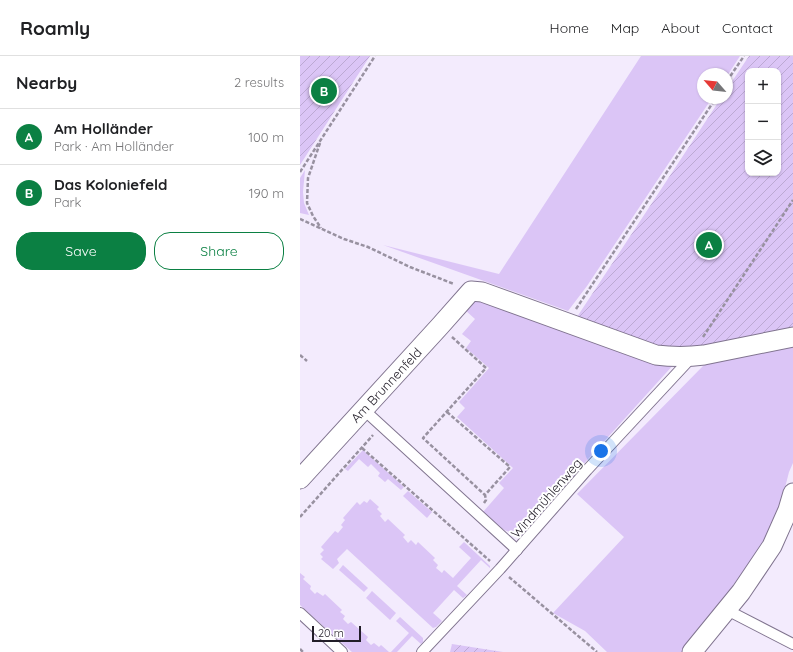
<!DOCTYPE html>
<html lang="en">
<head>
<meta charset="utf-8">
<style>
  :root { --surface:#fff; --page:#f2f2f2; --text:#202124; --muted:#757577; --line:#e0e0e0; --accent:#0b8043 }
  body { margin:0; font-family:Quicksand,sans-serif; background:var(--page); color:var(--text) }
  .controls { position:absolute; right:12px; top:12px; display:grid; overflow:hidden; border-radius:8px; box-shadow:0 1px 3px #0004 }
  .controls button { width:36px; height:36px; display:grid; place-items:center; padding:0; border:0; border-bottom:1px solid var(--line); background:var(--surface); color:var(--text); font:20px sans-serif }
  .compass { position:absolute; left:397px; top:12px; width:36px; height:36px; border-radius:50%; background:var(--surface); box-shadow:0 1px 3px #0004; rotate:298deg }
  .scale { position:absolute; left:12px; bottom:10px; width:49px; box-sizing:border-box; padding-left:4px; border:2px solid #221d28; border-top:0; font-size:11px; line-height:14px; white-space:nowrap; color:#221d28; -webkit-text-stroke:3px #fff; paint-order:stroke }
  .you { position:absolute; left:301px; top:395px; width:14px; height:14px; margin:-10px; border:3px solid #fff; border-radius:50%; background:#1a73e8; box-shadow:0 0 0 6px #1a73e833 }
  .badge { display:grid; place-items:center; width:26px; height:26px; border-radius:50%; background:var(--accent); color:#fff; font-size:13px; font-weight:700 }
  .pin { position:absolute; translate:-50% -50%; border:2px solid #fff; box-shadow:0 1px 4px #0006 }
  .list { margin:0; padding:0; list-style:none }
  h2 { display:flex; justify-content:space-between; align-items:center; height:52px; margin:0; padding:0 16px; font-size:17px }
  h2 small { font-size:13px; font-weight:400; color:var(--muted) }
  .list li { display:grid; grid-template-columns:26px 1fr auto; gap:12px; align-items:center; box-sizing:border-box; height:56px; padding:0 16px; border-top:1px solid var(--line) }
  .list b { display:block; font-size:15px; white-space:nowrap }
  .list p { margin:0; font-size:13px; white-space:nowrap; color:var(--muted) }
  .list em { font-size:13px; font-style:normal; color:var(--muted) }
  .actions { display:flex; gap:8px; padding:12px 16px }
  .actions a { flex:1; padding:9px 0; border:1px solid var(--accent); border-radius:16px; text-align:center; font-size:14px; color:var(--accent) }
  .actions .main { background:var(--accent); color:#fff }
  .icon { flex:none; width:22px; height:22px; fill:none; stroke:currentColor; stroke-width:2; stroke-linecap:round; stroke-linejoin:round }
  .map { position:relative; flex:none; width:493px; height:596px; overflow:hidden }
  header { display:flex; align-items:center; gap:24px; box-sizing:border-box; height:56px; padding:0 20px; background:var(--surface); border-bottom:1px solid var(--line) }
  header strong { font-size:19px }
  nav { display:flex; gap:22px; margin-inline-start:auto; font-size:14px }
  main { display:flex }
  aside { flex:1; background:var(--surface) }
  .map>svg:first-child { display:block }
  .grass { fill:#dbc5f6 }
  .garden { fill:url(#garden-furrows); fill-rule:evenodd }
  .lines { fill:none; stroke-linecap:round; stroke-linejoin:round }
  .lane-casing { stroke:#80748f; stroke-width:12 }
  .street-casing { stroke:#80748f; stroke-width:21 }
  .path { stroke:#9891a0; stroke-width:2.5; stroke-dasharray:4 2; stroke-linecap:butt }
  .lane { stroke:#fff; stroke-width:10 }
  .street { stroke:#fff; stroke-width:19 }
  .labels { text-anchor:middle; stroke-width:4; stroke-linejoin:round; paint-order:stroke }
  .street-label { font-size:13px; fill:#221d28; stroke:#fff }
</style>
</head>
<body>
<header>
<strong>Roamly</strong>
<nav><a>Home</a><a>Map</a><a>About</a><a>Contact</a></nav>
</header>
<main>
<aside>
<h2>Nearby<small>2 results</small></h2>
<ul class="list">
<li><span class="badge">A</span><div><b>Am Holländer</b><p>Park · Am Holländer</p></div><em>100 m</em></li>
<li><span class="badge">B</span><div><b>Das Koloniefeld</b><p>Park</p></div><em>190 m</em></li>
</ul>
<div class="actions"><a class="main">Save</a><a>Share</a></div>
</aside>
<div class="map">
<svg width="493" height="596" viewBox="0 0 493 596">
  <defs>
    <pattern id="garden-furrows" width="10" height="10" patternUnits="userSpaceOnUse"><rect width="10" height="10" fill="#dbc5f6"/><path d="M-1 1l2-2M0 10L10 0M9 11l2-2" fill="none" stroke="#bca9d3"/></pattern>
  </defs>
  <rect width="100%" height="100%" fill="#f3ebfd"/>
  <g class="grass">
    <path d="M 341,0 L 440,0 L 427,20 L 427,18 L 403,18 L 403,42 L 412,42 L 287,230 L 268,255 L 83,189 L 199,218 Z"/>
    <path d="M 5,114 L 3,136 L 4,147 L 9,159 L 0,157 L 0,122 Z"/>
    <path d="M 173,242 L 375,307 L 222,476 C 204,480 195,467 183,456 L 204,432 L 199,427 L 213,412 L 157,361 L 165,352 L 159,346 L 189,312 L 166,292 L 171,285 L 162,278 L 175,263 L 165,254 Z"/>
    <path d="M 493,289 L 493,407 L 489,416 L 476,467 L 468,485 L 454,500 L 434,528 L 400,580 L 386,596 L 307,596 L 285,575 L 253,557 L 324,481 L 277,438 L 403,310 L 413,304 Z"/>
    <path d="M 63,394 L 104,431 L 101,434 L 88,423 L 85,426 L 78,420 L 80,417 L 71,408 L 68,411 L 59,403 L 48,415 L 45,413 Z"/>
    <path d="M 108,435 L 132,456 L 127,462 L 103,440 Z"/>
    <path d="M 70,443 L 79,451 L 77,453 L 82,458 L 80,460 L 85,466 L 88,463 L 105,479 L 103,481 L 108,487 L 111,484 L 116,489 L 118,486 L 135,502 L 133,504 L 138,509 L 136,512 L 142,517 L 144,514 L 153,522 L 171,502 L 159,491 L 164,486 L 190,510 L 190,512 L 181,504 L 157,530 L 167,539 L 163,542 L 154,534 L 133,557 L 142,565 L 136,571 L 133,572 L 47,493 L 37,503 L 39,507 L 33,513 L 21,503 L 23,501 L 20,498 L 24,494 L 21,491 L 35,475 L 38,477 L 43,471 L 41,469 L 45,464 L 43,462 L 57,446 L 60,449 L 64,445 L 67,447 Z"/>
    <path d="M 43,509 L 68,532 L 64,536 L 39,514 Z"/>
    <path d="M 0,517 L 5,521 L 3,523 L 11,530 L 10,533 L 15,538 L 17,536 L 23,540 L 25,538 L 42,554 L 40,556 L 45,560 L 43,563 L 48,568 L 51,566 L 68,581 L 66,584 L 71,589 L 74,587 L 79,591 L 81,589 L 89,596 L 52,596 L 0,549 Z"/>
    <path d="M 72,535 L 96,557 L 90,564 L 66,542 Z"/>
    <path d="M 100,561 L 123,582 L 123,586 L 121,588 L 112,580 L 97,596 L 91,596 L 109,577 L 96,565 Z"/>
  </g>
  <g class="garden">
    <path d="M 0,0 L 70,0 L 0,109 Z"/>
    <path d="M 449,0 L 493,0 L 493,272 L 394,291 L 367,291 L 340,285 L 277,261 L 421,42 L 427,42 L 427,33 ZM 448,15 L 478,15 L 478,117 L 448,117 Z"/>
    <path d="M 152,588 L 203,596 L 150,596 Z"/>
  </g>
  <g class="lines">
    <g class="lane-casing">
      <g id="lane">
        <path d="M 63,353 L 217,494"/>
        <path d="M 427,554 L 493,588"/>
        <path d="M 0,557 L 42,596"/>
        <path d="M 122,596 L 200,513 L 287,414 L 392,301"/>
      </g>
    </g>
    <g class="street-casing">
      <g id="street">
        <path d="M 0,423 L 140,270 L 171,235 L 182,236 L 356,299 C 372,301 388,301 404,299 L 493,281"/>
        <path d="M 392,596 L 441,536 L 472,490 L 488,454 L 493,437"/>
      </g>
    </g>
    <g class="path">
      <path d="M 427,25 L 444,0"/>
      <path d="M 20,87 L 8,122 L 7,147 L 13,160 L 21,172"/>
      <path d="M 0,116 L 75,0"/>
      <path d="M 0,163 L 44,183 L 68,191 L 110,211 L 154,228"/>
      <path d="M 276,253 L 416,42"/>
      <path d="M 152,281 L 186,312 L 123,382 L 185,439"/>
      <path d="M 403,281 L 493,144"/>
      <path d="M 0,299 L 7,305"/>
      <path d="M 147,356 L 210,411 L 185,439 L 186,444 L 184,447"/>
      <path d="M 62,392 L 190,505"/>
      <path d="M 0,461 L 73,379"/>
      <path d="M 209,521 L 297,596"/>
      <path d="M 0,593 L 3,596"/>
    </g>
    <use href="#lane" class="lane"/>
    <use href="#street" class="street"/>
  </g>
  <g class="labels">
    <g class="street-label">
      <text transform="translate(86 329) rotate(-47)" y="5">Am Brunnenfeld</text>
      <text transform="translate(246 442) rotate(-49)" y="5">Windmühlenweg</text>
    </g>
  </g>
</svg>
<div class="controls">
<button>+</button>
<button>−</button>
<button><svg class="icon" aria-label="layers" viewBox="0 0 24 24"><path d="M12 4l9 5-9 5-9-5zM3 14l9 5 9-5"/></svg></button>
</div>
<svg class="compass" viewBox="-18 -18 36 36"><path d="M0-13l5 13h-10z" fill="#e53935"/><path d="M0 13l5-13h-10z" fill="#757577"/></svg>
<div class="scale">20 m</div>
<div class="you"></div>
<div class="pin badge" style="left:409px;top:189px">A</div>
<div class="pin badge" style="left:24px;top:35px">B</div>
</div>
</main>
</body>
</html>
